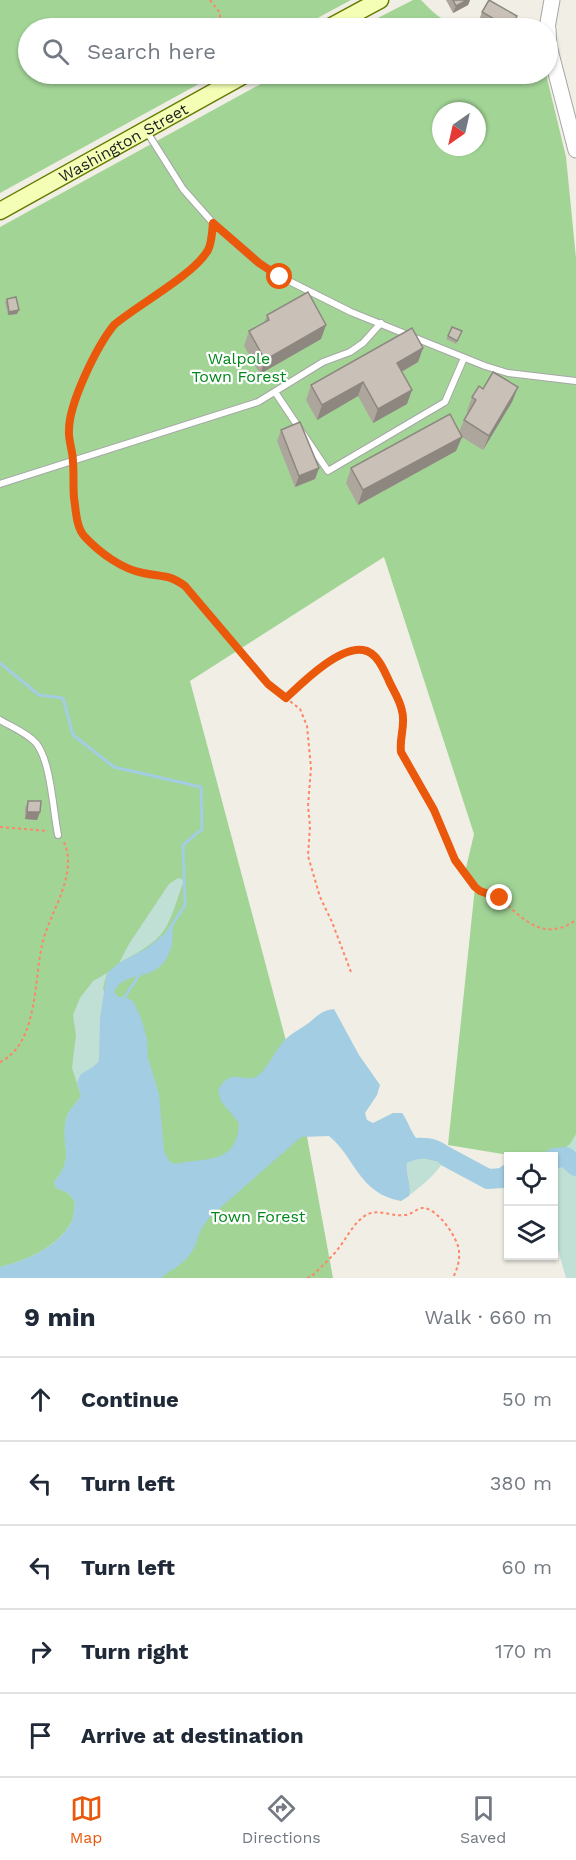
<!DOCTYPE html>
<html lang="en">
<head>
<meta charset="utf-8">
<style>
  :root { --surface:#fff; --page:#f6f6f7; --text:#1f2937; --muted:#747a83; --line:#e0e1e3; --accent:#ea580c }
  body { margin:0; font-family:"Work Sans",sans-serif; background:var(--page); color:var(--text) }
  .controls { position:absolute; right:18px; bottom:18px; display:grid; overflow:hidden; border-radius:0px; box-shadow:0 2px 4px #0004 }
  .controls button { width:54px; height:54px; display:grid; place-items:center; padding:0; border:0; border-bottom:2px solid var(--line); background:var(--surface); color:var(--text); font:30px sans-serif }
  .compass { position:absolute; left:432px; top:102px; width:54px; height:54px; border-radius:50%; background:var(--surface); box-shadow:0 2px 4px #0004; rotate:214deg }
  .stop { position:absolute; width:18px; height:18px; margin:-14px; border:4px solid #ea580c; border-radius:50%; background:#fff }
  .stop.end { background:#ea580c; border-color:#fff; box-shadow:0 2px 6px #0008 }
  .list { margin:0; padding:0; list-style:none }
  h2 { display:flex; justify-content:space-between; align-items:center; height:78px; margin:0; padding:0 24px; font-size:26px }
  h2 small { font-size:20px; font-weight:400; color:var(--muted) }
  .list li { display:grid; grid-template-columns:39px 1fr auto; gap:18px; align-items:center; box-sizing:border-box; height:84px; padding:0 24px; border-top:2px solid var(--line) }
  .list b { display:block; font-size:22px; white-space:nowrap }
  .list em { font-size:20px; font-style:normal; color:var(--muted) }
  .icon { flex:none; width:33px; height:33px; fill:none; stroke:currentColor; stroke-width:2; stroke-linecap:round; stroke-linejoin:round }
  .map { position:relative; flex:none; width:576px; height:1278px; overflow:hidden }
  .search { position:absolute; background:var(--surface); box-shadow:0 2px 4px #0004; left:18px; right:18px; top:18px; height:66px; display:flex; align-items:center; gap:15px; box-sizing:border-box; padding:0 21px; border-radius:33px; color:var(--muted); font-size:22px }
  .sheet { height:498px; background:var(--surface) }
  nav { display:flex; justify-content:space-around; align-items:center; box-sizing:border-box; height:84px; border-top:2px solid var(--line); background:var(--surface); font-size:16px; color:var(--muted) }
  nav a { display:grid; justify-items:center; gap:3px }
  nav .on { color:var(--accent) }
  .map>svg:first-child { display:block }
  .forest { fill:#a2d496; fill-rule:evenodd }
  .wetland { fill:#c0e0d5 }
  .water { fill:#a2cde2 }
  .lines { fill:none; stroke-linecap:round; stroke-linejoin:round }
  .stream { stroke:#a2cde2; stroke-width:3 }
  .river { stroke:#a2cde2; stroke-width:20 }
  .service-casing { stroke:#a6a6a6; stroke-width:8 }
  .tertiary-casing { stroke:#a6a6a6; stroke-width:17 }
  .secondary-casing { stroke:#637d00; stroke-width:19 }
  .path { stroke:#ff8568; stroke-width:2; stroke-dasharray:3 3; stroke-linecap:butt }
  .service { stroke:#fff; stroke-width:6 }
  .tertiary { stroke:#fff; stroke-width:15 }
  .secondary { stroke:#f4ffb5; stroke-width:16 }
  .wall { fill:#ada69d }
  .shaded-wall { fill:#8d8780 }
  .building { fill:#c9c1b7; stroke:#8d8780; stroke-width:1.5 }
  .route { stroke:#ea580c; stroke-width:8 }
  .labels { text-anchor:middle; stroke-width:4.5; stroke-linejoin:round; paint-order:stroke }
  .street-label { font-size:16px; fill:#1f1f1f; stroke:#fff }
  .park-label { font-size:16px; fill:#02881a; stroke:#fff }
</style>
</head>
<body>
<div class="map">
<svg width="576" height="1278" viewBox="0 0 576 1278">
  <rect width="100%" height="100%" fill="#f1eee5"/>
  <g class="forest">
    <path d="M 0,0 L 351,0 L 299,28 L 28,28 L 28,74 L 217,74 L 0,193 Z"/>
    <path d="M 413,0 L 421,0 C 434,13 446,27 466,22 L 477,28 L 358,28 Z"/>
    <path d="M 279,74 L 546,74 L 566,157 L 576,258 L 576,1231 L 554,1163 L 554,1156 L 514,1156 L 448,1145 L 475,887 L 466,868 L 474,834 L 384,557 L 190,681 L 297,1082 L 333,1278 L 0,1278 L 0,227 ZM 441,111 L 477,111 L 477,147 L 441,147 Z"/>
  </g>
  <g class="wetland">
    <path d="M 178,878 L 184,880 C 166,931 170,936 119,963 L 129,944 L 169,884 Z"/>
    <path d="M 107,973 L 103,988 L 107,998 L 86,1224 L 0,1278 L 0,1267 C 26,1261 59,1246 72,1221 C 74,1216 74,1208 75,1202 L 68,1193 L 56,1188 L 54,1182 C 76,1156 60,1147 66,1120 C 67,1111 76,1104 81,1096 L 72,1068 L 76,1035 L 73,1015 L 80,998 L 93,981 Z"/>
    <path d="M 576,1134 L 576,1278 L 566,1278 L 554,1235 L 554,1157 L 570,1144 Z"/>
    <path d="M 430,1158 L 443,1163 C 431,1179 417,1190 401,1201 L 380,1194 L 405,1172 L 407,1163 L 415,1159 Z"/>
  </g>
  <path class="water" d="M 173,927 C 172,934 173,945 170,951 C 157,985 129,967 114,991 L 118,997 L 124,997 L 133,1001 L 141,1018 L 147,1039 L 148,1058 L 159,1094 L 164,1151 L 169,1161 L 175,1164 C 207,1157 237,1165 239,1123 L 221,1101 L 218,1090 C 233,1063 246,1088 261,1073 C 270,1063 275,1051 283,1042 C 291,1033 301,1029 310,1022 C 318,1015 323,1010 334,1009 L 359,1055 L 380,1085 L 377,1095 L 365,1113 L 367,1120 L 373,1123 L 393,1113 L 402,1113 C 408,1121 410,1130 416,1138 C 443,1136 452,1149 469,1167 C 461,1166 453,1165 445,1163 C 428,1160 424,1155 407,1163 C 405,1175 412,1184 409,1196 L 401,1201 C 358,1193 356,1158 329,1136 L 301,1137 L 211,1216 C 208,1220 204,1224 202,1228 C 196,1239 198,1246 187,1258 C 180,1267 169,1270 161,1278 L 0,1278 L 0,1267 C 26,1261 59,1247 72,1221 C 74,1216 74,1208 75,1202 L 68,1193 L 56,1188 L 54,1182 C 76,1156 60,1147 66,1120 C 67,1111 76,1104 81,1096 L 77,1082 L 81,1074 L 93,1067 L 99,1061 L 100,1018 L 107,973 L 119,963 L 147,948 Z"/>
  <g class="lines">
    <g class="stream">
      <path d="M 0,663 L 39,695 L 63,698 L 73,735 L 114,767 L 201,787 L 202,829 L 183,845 L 185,905 L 167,933"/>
      <path d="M 122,1001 L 140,974"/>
    </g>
    <g class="river">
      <path d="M 447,1157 L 488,1179 L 503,1178 L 508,1174"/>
      <path d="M 554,1158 L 566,1157 L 576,1166"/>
    </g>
    <g class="service-casing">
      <g id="service">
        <path d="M 147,132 L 183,189 L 213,223 L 259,263 L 281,277 L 351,312 L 485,366 L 508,373 L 576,381"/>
        <path d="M 275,392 L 328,471 L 445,402 L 464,358"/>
        <path d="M 0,484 L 258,402 L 323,362 L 350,352 L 363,343 L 381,323"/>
        <path d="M 0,720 C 12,727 27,733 36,743 C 51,761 53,811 58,835"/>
      </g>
    </g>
    <g class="tertiary-casing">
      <g id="tertiary">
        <path d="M 547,28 L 552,0"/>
        <path d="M 548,29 L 549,46 L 576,150"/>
      </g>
    </g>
    <g class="secondary-casing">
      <g id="secondary">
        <path d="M 328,28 L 380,0"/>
        <path id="s1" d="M 0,211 L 246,74"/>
      </g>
    </g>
    <g class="path">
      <path d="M 210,0 L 220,13 L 220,28"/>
      <path d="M 206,74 L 210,80"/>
      <path d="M 72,454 C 71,447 69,439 69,431 C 68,407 98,340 116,324 C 138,303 195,276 208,250 C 211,244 211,237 211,232"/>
      <path d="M 73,469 L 72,480 L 77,521 L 83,536 L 118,564 L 141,573 L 173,577 L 185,586 L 225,635 L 268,684 L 300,709 L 307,726 L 311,768 L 308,806 L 310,826 L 308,856 L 320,897 L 332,922 L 351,972"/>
      <path d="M 286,698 C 302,683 339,646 363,650 C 377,652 383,670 389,681 C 393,690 399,701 402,711 C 406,724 399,738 401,752 C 412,772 425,791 435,812 C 447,838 454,868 476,888 C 485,895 497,895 505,903 C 527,923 546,941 576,920"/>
      <path d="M 0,827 L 48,831"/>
      <path d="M 0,1062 C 38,1044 34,980 42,945 C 49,912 80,874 63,840"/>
      <path d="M 307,1278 L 312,1276 C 321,1267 330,1259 338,1249 C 347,1238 354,1221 368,1214 C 380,1209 393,1217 405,1215 C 411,1215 416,1209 422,1208 C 437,1207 458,1238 459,1251 C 460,1261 457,1269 453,1278"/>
    </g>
    <use href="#service" class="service"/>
    <use href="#tertiary" class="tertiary"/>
    <use href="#secondary" class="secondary"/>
  </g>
  <g class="wall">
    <path d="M 446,0 L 470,0 L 468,5 L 453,13 Z"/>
    <path d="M 482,12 L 514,23 L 511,28 L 495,28 L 479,20 Z"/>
    <path d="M 7,299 L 17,314 L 8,315 L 5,302 Z"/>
    <path d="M 267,315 L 326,325 L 321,339 L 260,374 L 244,346 L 249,331 L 264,323 Z"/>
    <path d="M 460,335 L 456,344 L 446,339 L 448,336 Z"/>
    <path d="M 423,348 L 418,362 L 402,372 L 407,404 L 373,423 L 358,396 L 317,420 L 306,400 L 311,385 Z"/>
    <path d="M 518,387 L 512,402 L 483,450 L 462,437 L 456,451 L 358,505 L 346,483 L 351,468 L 459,432 L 464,420 L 468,413 L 467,411 L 472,397 L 483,389 Z"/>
    <path d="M 281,430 L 319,468 L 315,479 L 295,487 L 277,441 Z"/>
    <path d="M 28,801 L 40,812 L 37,820 L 25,819 L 25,808 Z"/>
  </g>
  <g class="shaded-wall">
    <path d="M 467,0 L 470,0 L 468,5 L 453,13 L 456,6 Z"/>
    <path d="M 19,310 L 17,314 L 8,315 L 9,312 Z"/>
    <path d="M 326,325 L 321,339 L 260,374 L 265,360 Z"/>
    <path d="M 423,348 L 418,362 L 392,377 L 397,363 Z"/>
    <path d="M 363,382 L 358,396 L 317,420 L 322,405 Z"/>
    <path d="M 518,387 L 512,402 L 483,450 L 489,436 Z"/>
    <path d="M 412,390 L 407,404 L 373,423 L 378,409 Z"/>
    <path d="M 462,437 L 456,451 L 358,505 L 363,490 Z"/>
    <path d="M 319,468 L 315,479 L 295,487 L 299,476 Z"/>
    <path d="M 27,812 L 40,812 L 37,820 L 25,819 Z"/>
  </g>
  <g class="building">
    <path d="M 453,0 L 467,0 L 456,6 Z"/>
    <path d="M 489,0 L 517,16 L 510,28 L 482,12 Z"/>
    <path d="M 308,292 L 326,325 L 265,360 L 249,331 L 269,320 L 267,315 Z"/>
    <path d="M 16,297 L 19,310 L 9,312 L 7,299 Z"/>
    <path d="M 452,327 L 462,331 L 457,341 L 448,336 Z"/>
    <path d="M 412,328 L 423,348 L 397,363 L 412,390 L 378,409 L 363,382 L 322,405 L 311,385 Z"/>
    <path d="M 493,372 L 518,387 L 489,436 L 464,420 L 476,400 L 472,397 L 479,386 L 483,389 Z"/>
    <path d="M 450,414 L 462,437 L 363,490 L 351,468 Z"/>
    <path d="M 300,422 L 319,468 L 299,476 L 281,430 Z"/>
    <path d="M 28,801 L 41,801 L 40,812 L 27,812 Z"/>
  </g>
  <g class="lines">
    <path class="route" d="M 280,277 L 259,263 L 213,223 C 212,231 212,243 208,250 C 194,275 137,305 114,325 C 97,346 69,403 69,430 C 68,440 73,451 73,462 C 74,474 73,486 74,498 C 76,510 76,528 85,537 C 100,553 122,569 143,573 C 162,577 169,574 185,586 L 268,684 L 286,698 C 302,683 339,646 363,650 C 377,652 384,670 389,681 C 393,690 400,700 402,711 C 406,724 399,738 401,752 L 434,810 L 455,860 L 475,887 L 480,891 L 500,898"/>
  </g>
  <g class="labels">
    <g class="street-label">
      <text dy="6" stroke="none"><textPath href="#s1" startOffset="141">Washington Street</textPath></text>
    </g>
    <g class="park-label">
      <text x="239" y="364">Walpole<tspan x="239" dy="18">Town Forest</tspan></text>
      <text x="258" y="1222">Town Forest</text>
    </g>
  </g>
</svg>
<div class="controls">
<button><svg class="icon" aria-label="locate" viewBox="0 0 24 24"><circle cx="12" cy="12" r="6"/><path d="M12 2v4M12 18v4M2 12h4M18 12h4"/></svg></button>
<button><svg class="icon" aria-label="layers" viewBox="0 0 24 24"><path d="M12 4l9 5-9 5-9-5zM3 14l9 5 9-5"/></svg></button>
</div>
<svg class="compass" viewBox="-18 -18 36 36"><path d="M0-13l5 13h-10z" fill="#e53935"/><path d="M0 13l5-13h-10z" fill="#747a83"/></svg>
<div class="stop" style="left:280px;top:277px"></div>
<div class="stop end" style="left:500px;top:898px"></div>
<div class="search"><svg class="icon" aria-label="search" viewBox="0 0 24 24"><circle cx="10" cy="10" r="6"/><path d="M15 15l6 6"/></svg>Search here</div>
</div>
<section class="sheet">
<h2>9 min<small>Walk · 660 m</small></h2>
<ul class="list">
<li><svg class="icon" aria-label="ahead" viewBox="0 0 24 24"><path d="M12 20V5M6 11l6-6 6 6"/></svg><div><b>Continue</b></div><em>50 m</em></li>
<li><svg class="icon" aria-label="left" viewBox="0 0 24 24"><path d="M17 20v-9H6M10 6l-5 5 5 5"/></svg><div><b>Turn left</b></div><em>380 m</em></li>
<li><svg class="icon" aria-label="left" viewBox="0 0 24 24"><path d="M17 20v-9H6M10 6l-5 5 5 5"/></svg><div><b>Turn left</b></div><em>60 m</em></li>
<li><svg class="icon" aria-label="right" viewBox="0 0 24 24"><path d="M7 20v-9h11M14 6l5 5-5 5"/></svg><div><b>Turn right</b></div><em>170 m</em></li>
<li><svg class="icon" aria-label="arrive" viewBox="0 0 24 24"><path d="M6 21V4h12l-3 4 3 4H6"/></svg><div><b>Arrive at destination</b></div></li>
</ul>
</section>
<nav>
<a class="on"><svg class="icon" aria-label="map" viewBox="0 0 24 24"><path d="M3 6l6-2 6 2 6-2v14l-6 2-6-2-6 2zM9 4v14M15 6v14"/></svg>Map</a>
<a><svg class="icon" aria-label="directions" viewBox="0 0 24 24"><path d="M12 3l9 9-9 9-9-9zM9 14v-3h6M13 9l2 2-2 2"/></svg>Directions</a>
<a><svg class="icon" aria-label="saved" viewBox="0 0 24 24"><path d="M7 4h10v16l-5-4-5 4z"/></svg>Saved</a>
</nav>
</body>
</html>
